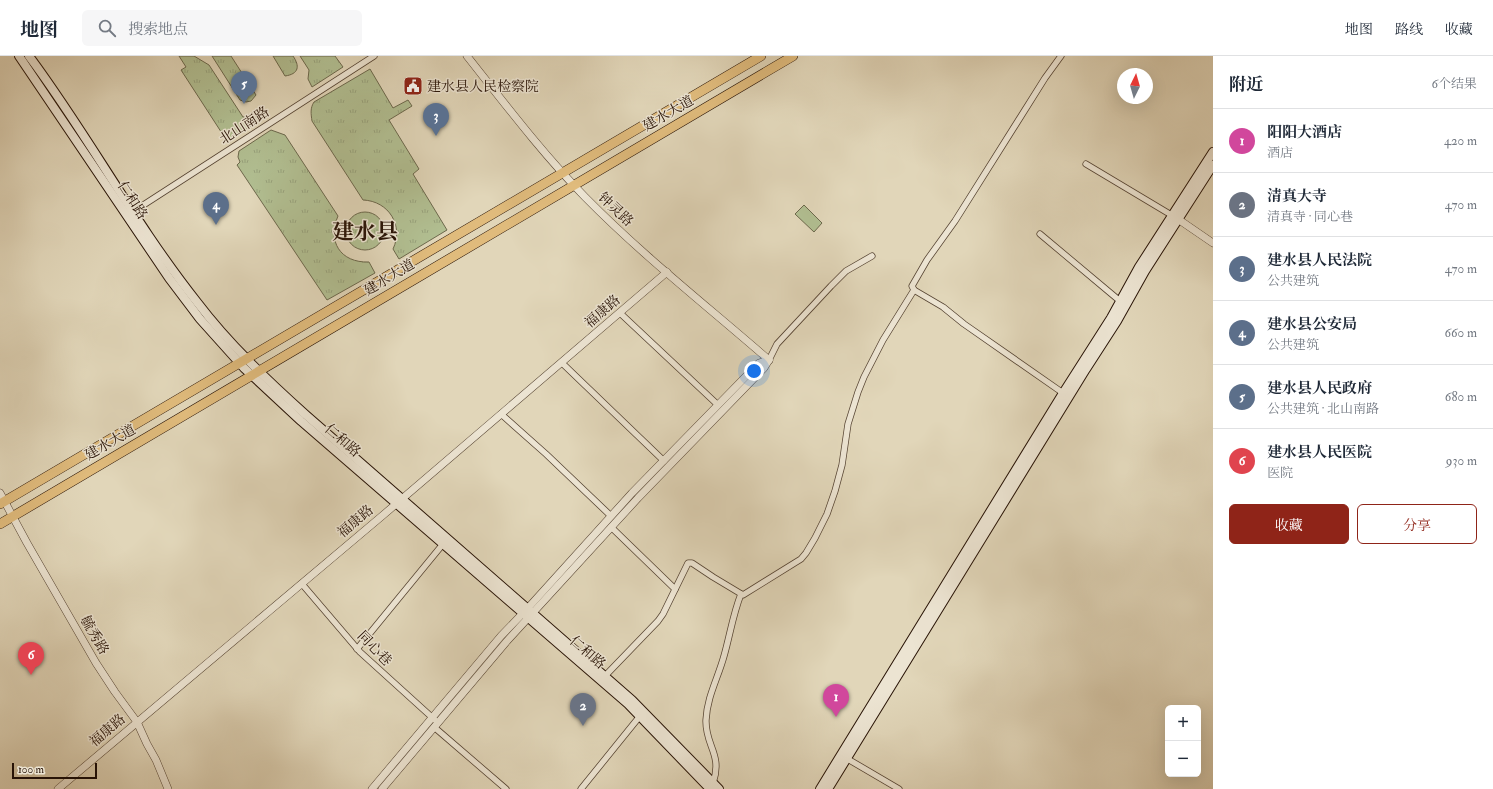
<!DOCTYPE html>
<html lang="zh">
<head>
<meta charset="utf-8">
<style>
  :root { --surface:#fff; --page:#f6f6f7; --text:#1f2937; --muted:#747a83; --line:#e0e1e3; --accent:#8f2418 }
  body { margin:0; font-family:"IM FELL Double Pica","Noto Serif SC",serif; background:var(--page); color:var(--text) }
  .controls { position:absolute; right:12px; bottom:12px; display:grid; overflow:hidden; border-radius:6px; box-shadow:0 4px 16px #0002 }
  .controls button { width:36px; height:36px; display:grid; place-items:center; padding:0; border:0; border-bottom:1px solid var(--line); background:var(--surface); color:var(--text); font:20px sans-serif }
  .compass { position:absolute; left:1117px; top:12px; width:36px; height:36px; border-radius:50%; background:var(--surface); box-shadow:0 4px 16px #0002; rotate:5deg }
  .scale { position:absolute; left:12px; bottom:10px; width:85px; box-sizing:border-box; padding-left:4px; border:2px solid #281306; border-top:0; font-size:11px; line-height:14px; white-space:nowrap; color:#281306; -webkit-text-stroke:3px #ece4d2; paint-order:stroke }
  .you { position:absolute; left:754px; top:315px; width:14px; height:14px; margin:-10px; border:3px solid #fff; border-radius:50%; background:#1a73e8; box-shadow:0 0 0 6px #1a73e833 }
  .badge { display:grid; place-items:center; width:26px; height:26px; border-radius:50%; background:var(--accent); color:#fff; font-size:13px; font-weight:700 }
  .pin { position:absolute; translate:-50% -33px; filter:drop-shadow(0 1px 2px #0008) }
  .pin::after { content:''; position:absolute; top:21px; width:14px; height:12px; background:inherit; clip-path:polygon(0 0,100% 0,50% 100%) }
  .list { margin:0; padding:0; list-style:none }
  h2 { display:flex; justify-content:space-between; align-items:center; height:52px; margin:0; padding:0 16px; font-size:17px }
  h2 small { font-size:13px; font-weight:400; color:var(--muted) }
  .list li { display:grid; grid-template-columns:26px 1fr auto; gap:12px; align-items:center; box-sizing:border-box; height:64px; padding:0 16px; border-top:1px solid var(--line) }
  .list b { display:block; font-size:15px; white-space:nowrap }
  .list p { margin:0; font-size:13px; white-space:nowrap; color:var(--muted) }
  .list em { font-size:13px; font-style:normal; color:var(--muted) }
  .actions { display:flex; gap:8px; padding:12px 16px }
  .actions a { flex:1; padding:9px 0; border:1px solid var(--accent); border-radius:6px; text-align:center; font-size:14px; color:var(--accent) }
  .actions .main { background:var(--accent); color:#fff }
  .icon { flex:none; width:22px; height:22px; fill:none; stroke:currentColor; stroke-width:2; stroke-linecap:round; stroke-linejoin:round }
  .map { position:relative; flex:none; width:1213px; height:733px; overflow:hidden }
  header { display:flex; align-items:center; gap:24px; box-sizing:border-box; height:56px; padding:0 20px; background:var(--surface); border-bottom:1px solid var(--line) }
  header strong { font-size:19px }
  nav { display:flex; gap:22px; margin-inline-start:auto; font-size:14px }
  .search { width:280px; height:36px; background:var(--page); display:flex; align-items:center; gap:10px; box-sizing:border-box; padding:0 14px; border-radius:6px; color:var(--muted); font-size:15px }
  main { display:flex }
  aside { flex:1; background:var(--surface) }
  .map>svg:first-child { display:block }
  .grass { fill:url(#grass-tufts); stroke:#6c684c }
  .park { fill:#b1be91; stroke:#6c684c }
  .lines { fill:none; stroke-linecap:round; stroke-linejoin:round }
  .minor-casing { stroke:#564433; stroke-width:7 }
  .tertiary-casing { stroke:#564433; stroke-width:8 }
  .secondary-casing { stroke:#281306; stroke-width:10 }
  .primary-casing { stroke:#281306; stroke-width:10 }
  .minor { stroke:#ece4d2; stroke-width:5.5 }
  .tertiary { stroke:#ece4d2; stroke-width:7 }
  .secondary { stroke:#ece4d2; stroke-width:8 }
  .primary { stroke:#e0bb7c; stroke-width:9 }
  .labels { text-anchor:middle; stroke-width:3; stroke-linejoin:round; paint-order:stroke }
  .poi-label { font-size:14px; fill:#281306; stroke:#ece4d2; text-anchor:start }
  .street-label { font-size:14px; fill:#281306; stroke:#ece4d2 }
  .town-label { font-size:22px; font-weight:bold; fill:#281306; stroke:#ece4d2 }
</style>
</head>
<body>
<header>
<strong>地图</strong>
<div class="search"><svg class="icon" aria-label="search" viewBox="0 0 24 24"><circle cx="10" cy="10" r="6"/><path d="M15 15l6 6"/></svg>搜索地点</div>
<nav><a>地图</a><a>路线</a><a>收藏</a></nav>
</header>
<main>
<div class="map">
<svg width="1213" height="733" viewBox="0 0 1213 733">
  <defs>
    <pattern id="grass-tufts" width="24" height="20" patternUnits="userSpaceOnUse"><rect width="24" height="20" fill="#b1be91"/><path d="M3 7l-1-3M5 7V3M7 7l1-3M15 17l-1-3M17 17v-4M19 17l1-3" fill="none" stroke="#98a27c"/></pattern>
  </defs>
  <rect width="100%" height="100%" fill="#e1d6b9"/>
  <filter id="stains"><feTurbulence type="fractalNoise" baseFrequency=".005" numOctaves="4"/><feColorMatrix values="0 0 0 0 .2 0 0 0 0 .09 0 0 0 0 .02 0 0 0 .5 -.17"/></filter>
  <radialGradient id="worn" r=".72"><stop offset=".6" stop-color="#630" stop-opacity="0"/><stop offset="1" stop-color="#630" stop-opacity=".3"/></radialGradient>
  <g class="grass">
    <path d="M 179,0 L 194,0 L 209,9 L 243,61 L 246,61 L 253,56 L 259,65 L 227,85 L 181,14 L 186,11 Z"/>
    <path d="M 212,0 L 231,0 L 256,39 L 251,45 L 246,46 L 240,44 Z"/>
    <path d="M 273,0 L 293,0 C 300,10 299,18 285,20 Z"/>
    <path d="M 300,0 L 335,0 L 343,11 L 312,31 L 308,23 L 309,14 Z"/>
    <path d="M 370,13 L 393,52 L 408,44 L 412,50 L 389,64 L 419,113 L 413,118 L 447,174 L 399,203 L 393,193 C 404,170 389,145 363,144 L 312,65 C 311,58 310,52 314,46 Z"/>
    <path d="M 271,74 L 285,79 L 338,160 C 327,185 340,207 369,206 L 375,217 L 327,244 L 237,109 L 240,106 L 238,101 L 239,95 Z"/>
    <circle cx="365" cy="175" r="19"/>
  </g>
  <path class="park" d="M 804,149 L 822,167 L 814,176 L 795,158 Z"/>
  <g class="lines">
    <g class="minor-casing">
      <g id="minor">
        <path d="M 1086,108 L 1173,160"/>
        <path d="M 131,157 L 374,0"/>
        <path d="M 1040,178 L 1120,245"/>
        <path d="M 914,234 L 943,251 L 964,268 L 1063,337"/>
        <path d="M 620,257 L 718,349"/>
        <path d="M 769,304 L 777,288 L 831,230 L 846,215 L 872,200"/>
        <path d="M 562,307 L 664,405"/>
        <path d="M 501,358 L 546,398 L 611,460"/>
        <path d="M 611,471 L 675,533"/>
        <path d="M 302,528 L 360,596 L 435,664"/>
        <path d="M 357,593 L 443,488"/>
        <path d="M 605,620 L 658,565 L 663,558 L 688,507 L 692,507 L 713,521 L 743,539 L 801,503 L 806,497 L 815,482 L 827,458 L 835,435 L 842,409 L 848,368 L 858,336 L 864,321 L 883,284 L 914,234 L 912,230 L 927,204 L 955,165 L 1045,22 L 1061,0"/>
        <path d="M 434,671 L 506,733"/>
        <path d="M 846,702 L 899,733"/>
        <path d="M 713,727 C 723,698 705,690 706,664 C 707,641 718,622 724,600 C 730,579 733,558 741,538"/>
        <path d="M 581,733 L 640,660"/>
      </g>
    </g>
    <g class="tertiary-casing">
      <g id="tertiary">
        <path d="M 467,0 C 505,48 542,97 585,141 C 642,199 707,250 769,304"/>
        <path d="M 1175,161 L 1213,187"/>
        <path d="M 0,437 L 27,487 L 96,607 L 115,636 L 137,666 L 147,688 L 156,704 L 168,733"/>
        <path d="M 58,733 L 382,460 L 667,216"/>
        <path d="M 372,733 L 501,580 L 528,552 L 632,437 L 759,307 L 769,304"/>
        <path d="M 382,733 L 507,585 L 638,442 L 764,312 L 769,304"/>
      </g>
    </g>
    <g class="secondary-casing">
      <g id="secondary">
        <path d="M 19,0 L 169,222 L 200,263 L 244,312 L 301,365 L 628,648 L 710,733"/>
        <path d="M 29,0 C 88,79 135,168 197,246 C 229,288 267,324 306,359 L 632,644 L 719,733"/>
        <path d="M 820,733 L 1063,337 L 1111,262 L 1139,211 L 1213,96"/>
        <path d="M 828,733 L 1086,313 L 1117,265 L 1145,215 L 1213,109"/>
      </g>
    </g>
    <g class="primary-casing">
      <g id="primary">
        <path d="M 0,448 L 761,0"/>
        <path d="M 0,468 L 793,0"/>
      </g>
    </g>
    <use href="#minor" class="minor"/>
    <use href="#tertiary" class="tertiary"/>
    <use href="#secondary" class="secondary"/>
    <use href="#primary" class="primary"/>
  </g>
  <defs>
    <g id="civic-square" transform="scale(1)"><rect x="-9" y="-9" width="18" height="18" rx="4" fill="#8f2418" stroke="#ece4d2"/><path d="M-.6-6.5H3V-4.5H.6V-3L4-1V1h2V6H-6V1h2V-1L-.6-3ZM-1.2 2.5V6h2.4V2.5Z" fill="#fff"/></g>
  </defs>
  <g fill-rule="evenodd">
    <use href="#civic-square" x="413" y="30"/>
  </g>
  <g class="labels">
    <g class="poi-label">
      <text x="427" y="35">建水县人民检察院</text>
    </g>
    <g class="street-label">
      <text transform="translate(668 57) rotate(-30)" y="5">建水大道</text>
      <text transform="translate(244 69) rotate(-33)" y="5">北山南路</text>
      <text transform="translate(133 144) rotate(57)" y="5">仁和路</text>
      <text transform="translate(616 153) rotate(43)" y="5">钟灵路</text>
      <text transform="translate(389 221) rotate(-31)" y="5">建水大道</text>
      <text transform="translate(602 255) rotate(-41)" y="5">福康路</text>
      <text transform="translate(343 384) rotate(41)" y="5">仁和路</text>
      <text transform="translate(110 386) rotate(-30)" y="5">建水大道</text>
      <text transform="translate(355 465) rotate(-40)" y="5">福康路</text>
      <text transform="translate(95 579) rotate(60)" y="5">毓秀路</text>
      <text transform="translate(375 592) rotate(46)" y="5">同心巷</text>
      <text transform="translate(588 596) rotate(41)" y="5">仁和路</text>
      <text transform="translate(107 674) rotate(-40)" y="5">福康路</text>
    </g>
    <g class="town-label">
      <text x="365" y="183">建水县</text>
    </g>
  </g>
  <rect width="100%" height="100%" filter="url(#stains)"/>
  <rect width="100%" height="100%" fill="url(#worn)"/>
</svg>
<div class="controls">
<button>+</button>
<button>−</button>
</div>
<svg class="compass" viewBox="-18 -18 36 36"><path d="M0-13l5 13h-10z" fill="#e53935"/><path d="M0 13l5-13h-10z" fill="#747a83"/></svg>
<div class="scale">100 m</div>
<div class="you"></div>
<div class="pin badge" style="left:836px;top:661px;background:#d1479c">1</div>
<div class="pin badge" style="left:583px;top:670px;background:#6b7280">2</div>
<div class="pin badge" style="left:436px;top:80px;background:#5c6f8a">3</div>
<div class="pin badge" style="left:216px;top:169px;background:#5c6f8a">4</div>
<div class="pin badge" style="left:244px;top:48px;background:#5c6f8a">5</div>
<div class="pin badge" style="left:31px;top:619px;background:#e0444e">6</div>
</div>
<aside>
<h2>附近<small>6个结果</small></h2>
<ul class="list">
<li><span class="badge" style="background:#d1479c">1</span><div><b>阳阳大酒店</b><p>酒店</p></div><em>420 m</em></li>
<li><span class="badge" style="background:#6b7280">2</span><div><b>清真大寺</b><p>清真寺 · 同心巷</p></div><em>470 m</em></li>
<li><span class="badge" style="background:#5c6f8a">3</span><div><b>建水县人民法院</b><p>公共建筑</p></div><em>470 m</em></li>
<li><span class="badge" style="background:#5c6f8a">4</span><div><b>建水县公安局</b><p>公共建筑</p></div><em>660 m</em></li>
<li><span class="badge" style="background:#5c6f8a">5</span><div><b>建水县人民政府</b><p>公共建筑 · 北山南路</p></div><em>680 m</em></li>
<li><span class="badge" style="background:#e0444e">6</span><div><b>建水县人民医院</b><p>医院</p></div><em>930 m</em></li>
</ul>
<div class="actions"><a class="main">收藏</a><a>分享</a></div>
</aside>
</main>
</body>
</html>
